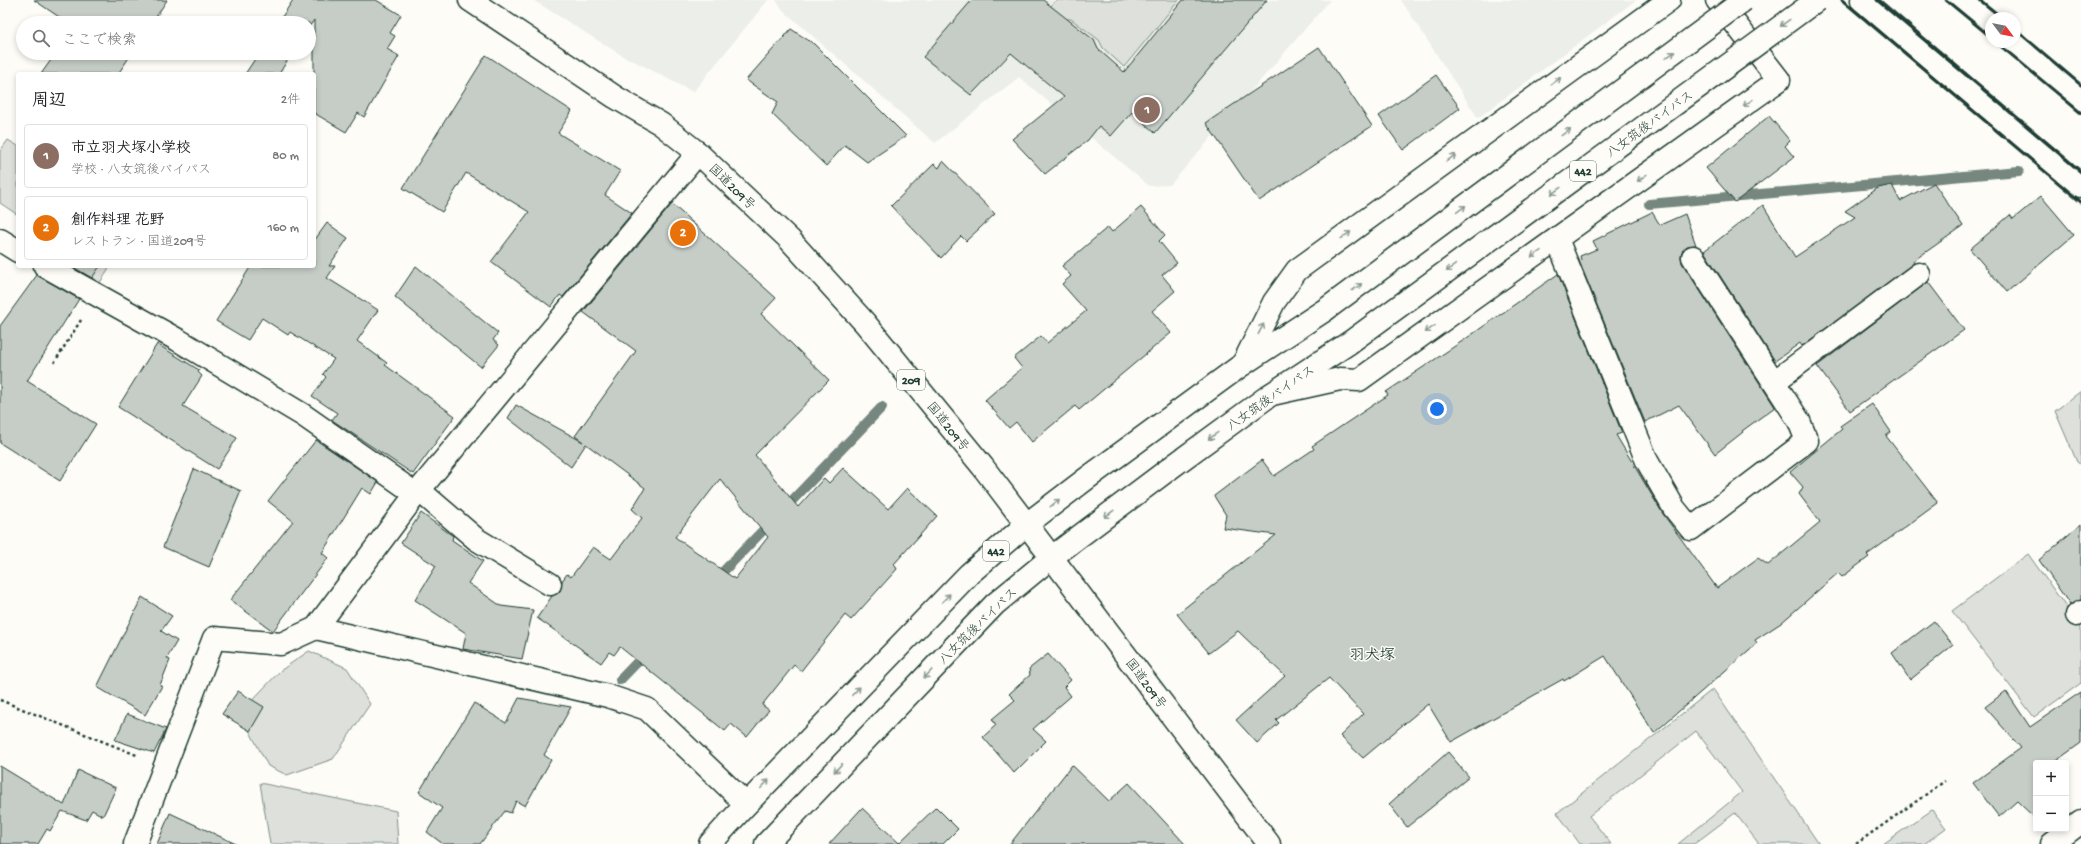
<!DOCTYPE html>
<html lang="ja">
<head>
<meta charset="utf-8">
<style>
  :root { --surface:#fff; --page:#f2f2f2; --text:#202124; --muted:#757577; --line:#e0e0e0; --accent:#0b8043 }
  body { margin:0; font-family:"Gochi Hand","Klee One",sans-serif; background:var(--page); color:var(--text) }
  .controls { position:absolute; right:12px; bottom:12px; display:grid; overflow:hidden; border-radius:4px; box-shadow:0 2px 6px #0003 }
  .controls button { width:36px; height:36px; display:grid; place-items:center; padding:0; border:0; border-bottom:1px solid var(--line); background:var(--surface); color:var(--text); font:20px sans-serif }
  .compass { position:absolute; left:1985px; top:12px; width:36px; height:36px; border-radius:50%; background:var(--surface); box-shadow:0 2px 6px #0003; rotate:122deg }
  .you { position:absolute; left:1437px; top:409px; width:14px; height:14px; margin:-10px; border:3px solid #fff; border-radius:50%; background:#1a73e8; box-shadow:0 0 0 6px #1a73e833 }
  .badge { display:grid; place-items:center; width:26px; height:26px; border-radius:50%; background:var(--accent); color:#fff; font-size:13px; font-weight:700 }
  .pin { position:absolute; translate:-50% -50%; border:2px solid #fff; box-shadow:0 1px 4px #0006 }
  .list { margin:0; padding:0; list-style:none }
  h2 { display:flex; justify-content:space-between; align-items:center; height:52px; margin:0; padding:0 16px; font-size:17px }
  h2 small { font-size:13px; font-weight:400; color:var(--muted) }
  .list li { display:grid; grid-template-columns:26px 1fr auto; gap:12px; align-items:center; box-sizing:border-box; height:64px; margin:0 8px 8px; padding:0 8px; border:1px solid var(--line); border-radius:4px }
  .list b { display:block; font-size:15px; white-space:nowrap }
  .list p { margin:0; font-size:13px; white-space:nowrap; color:var(--muted) }
  .list em { font-size:13px; font-style:normal; color:var(--muted) }
  .icon { flex:none; width:22px; height:22px; fill:none; stroke:currentColor; stroke-width:2; stroke-linecap:round; stroke-linejoin:round }
  .map { position:relative; flex:none; width:2081px; height:844px; overflow:hidden }
  .search { position:absolute; background:var(--surface); box-shadow:0 2px 6px #0003; left:16px; top:16px; width:300px; height:44px; display:flex; align-items:center; gap:10px; box-sizing:border-box; padding:0 14px; border-radius:22px; color:var(--muted); font-size:15px }
  .panel { position:absolute; background:var(--surface); box-shadow:0 2px 6px #0003; left:16px; top:72px; width:300px; height:196px; border-radius:4px }
  .map>svg:first-child { display:block }
  .built { fill:#eceee9 }
  .green { fill:#dde0db; stroke:#7e8e88 }
  .lines { fill:none; stroke-linecap:round; stroke-linejoin:round }
  .stream { stroke:#75877f; stroke-width:10 }
  .building { fill:#c6cdc7; stroke:#1f3d34; fill-rule:evenodd }
  .minor-casing { stroke:#1f3d34; stroke-width:25 }
  .highway-casing { stroke:#1f3d34; stroke-width:25 }
  .path { stroke:#1f3d34; stroke-width:2.5; stroke-dasharray:3 3; stroke-linecap:butt }
  .minor { stroke:#fdfcf7; stroke-width:22 }
  .highway { stroke:#fdfcf7; stroke-width:22 }
  .rail { stroke:#1f3d34; stroke-width:3 }
  .highway-bridge-casing { stroke:#1f3d34; stroke-width:25; stroke-linecap:butt }
  .highway-bridge { stroke:#fdfcf7; stroke-width:22 }
  .oneway { stroke:#8e9c96 }
  .labels { text-anchor:middle; stroke-width:3; stroke-linejoin:round; paint-order:stroke }
  .shield { fill:#fdfcf7; stroke:#62766e; stroke-width:1 }
  .shield-label { font-size:12px; font-weight:bold; fill:#1f3d34 }
  .street-label { font-size:13px; fill:#1f3d34; stroke:#fdfcf7 }
  .quarter-label { font-size:15px; font-weight:bold; fill:#1f3d34; stroke:#fdfcf7 }
</style>
</head>
<body>
<div class="map">
<svg width="2081" height="844" viewBox="0 0 2081 844">
  <rect width="100%" height="100%" fill="#fdfcf7"/>
  <filter id="ink" filterUnits="userSpaceOnUse"><feTurbulence type="fractalNoise" baseFrequency=".025" numOctaves="2"/><feDisplacementMap in="SourceGraphic" scale="8" xChannelSelector="R" yChannelSelector="G"/><feConvolveMatrix kernelMatrix="1 2 1 2 8 2 1 2 1" color-interpolation-filters="sRGB"/></filter>
  <g filter="url(#ink)">
    <g class="built">
      <path d="M 533,0 L 768,0 L 693,92 L 632,60 L 626,58 Z"/>
      <path d="M 776,0 L 1330,0 L 1170,185 L 1149,186 L 1019,77 L 935,143 L 783,10 Z"/>
      <path d="M 1401,0 L 1636,0 L 1478,118 Z"/>
    </g>
    <g class="green">
      <path d="M 1056,0 L 1179,0 L 1124,67 L 1103,48 L 1099,40 L 1071,19 L 1064,19 L 1050,7 Z"/>
      <path d="M 8,140 L 18,146 L 18,215 L 0,203 L 0,151 Z"/>
      <path d="M 59,266 L 110,266 L 98,286 Z"/>
      <path d="M 2081,391 L 2081,465 L 2077,462 L 2055,411 Z"/>
      <path d="M 2028,554 L 2081,628 L 2081,683 L 2034,717 L 1952,611 Z"/>
      <path d="M 309,651 L 347,668 L 370,704 L 333,759 L 287,775 L 268,766 L 240,713 L 280,671 Z"/>
      <path d="M 1713,689 L 1819,844 L 1759,844 L 1735,813 L 1694,844 L 1678,844 L 1742,792 L 1696,731 L 1589,816 L 1611,844 L 1580,844 L 1557,813 Z"/>
      <path d="M 260,783 L 396,811 L 398,844 L 270,844 Z"/>
      <path d="M 1932,810 L 1946,828 L 1924,844 L 1883,844 Z"/>
    </g>
    <g class="lines">
      <g class="stream">
        <path d="M 1649,204 L 2019,171"/>
        <path d="M 783,510 L 882,407"/>
        <path d="M 715,580 L 772,521"/>
        <path d="M 620,680 L 646,653"/>
      </g>
    </g>
    <g class="building">
      <path d="M 34,0 L 167,0 L 152,23 L 68,23 Z"/>
      <path d="M 293,0 L 376,0 L 401,15 L 390,33 L 395,36 L 387,49 L 399,56 L 364,117 L 358,113 L 346,132 L 314,113 L 314,20 L 309,27 L 309,23 L 278,23 Z"/>
      <path d="M 972,0 L 1043,0 L 1094,40 L 1098,49 L 1124,72 L 1183,0 L 1267,0 L 1155,133 L 1132,112 L 1111,136 L 1099,126 L 1088,140 L 1045,174 L 1012,139 L 1064,97 L 1011,53 L 971,95 L 923,57 Z"/>
      <path d="M 791,29 L 814,44 L 906,136 L 867,162 L 845,145 L 826,166 L 772,114 L 778,102 L 746,80 Z"/>
      <path d="M 1319,47 L 1372,126 L 1259,201 L 1206,123 Z"/>
      <path d="M 56,53 L 132,53 L 118,74 L 41,74 Z"/>
      <path d="M 259,53 L 292,53 L 279,74 L 245,74 Z"/>
      <path d="M 486,55 L 572,111 L 558,133 L 620,171 L 605,195 L 632,213 L 563,297 L 560,295 L 551,307 L 491,262 L 529,212 L 466,173 L 442,212 L 403,188 Z"/>
      <path d="M 1436,75 L 1460,108 L 1403,150 L 1379,116 Z"/>
      <path d="M 1769,116 L 1790,141 L 1785,146 L 1794,157 L 1735,202 L 1706,168 Z"/>
      <path d="M 943,161 L 995,214 L 966,241 L 961,236 L 941,258 L 891,206 L 934,164 L 939,168 Z"/>
      <path d="M 1934,183 L 1963,226 L 1913,261 L 1914,263 L 1802,346 L 1800,343 L 1775,361 L 1704,251 L 1763,205 L 1795,257 L 1855,217 L 1845,211 L 1878,188 L 1892,185 L 1900,201 Z"/>
      <path d="M 2041,196 L 2074,235 L 2007,292 L 1970,249 L 2010,215 L 2013,219 Z"/>
      <path d="M 672,204 L 776,298 L 761,314 L 829,380 L 755,455 L 798,507 L 824,478 L 829,483 L 843,468 L 888,509 L 907,488 L 937,516 L 894,564 L 897,569 L 851,620 L 845,615 L 801,671 L 794,665 L 762,705 L 769,710 L 747,737 L 731,724 L 725,731 L 620,647 L 614,655 L 609,652 L 601,663 L 537,618 L 552,596 L 560,591 L 562,581 L 567,574 L 571,577 L 593,547 L 611,559 L 642,518 L 632,509 L 645,488 L 586,444 L 571,467 L 508,418 L 516,405 L 583,442 L 575,436 L 636,351 L 583,312 ZM 720,479 L 768,537 L 735,579 L 675,537 Z"/>
      <path d="M 1141,207 L 1165,235 L 1159,241 L 1177,263 L 1162,275 L 1175,291 L 1152,311 L 1171,333 L 1079,410 L 1075,406 L 1032,442 L 1016,422 L 1009,428 L 985,400 L 1022,368 L 1014,358 L 1041,336 L 1047,343 L 1086,311 L 1062,284 L 1071,276 L 1062,266 L 1108,227 L 1112,232 Z"/>
      <path d="M 1652,212 L 1660,225 L 1685,214 L 1696,245 L 1687,246 L 1682,251 L 1681,257 L 1682,263 L 1775,407 L 1742,431 L 1743,432 L 1715,454 L 1679,405 L 1645,422 L 1579,261 L 1581,260 L 1580,256 L 1597,249 L 1593,241 Z"/>
      <path d="M 327,223 L 348,238 L 329,266 L 335,266 L 327,278 L 378,310 L 357,341 L 387,363 L 385,365 L 455,416 L 413,474 L 332,420 L 337,413 L 312,396 L 326,377 L 323,374 L 334,359 L 290,332 L 288,335 L 262,318 L 248,340 L 216,321 L 251,266 L 314,266 L 314,241 Z"/>
      <path d="M 71,266 L 100,266 L 92,278 Z"/>
      <path d="M 416,266 L 498,333 L 493,340 L 499,345 L 481,367 L 395,297 Z"/>
      <path d="M 1558,274 L 1622,433 L 1616,435 L 1663,514 L 1717,588 L 1758,558 L 1768,565 L 1820,522 L 1799,494 L 1803,487 L 1790,472 L 1842,429 L 1840,426 L 1872,404 L 1891,432 L 1886,436 L 1938,503 L 1867,555 L 1869,557 L 1842,577 L 1838,573 L 1781,623 L 1755,640 L 1757,643 L 1654,733 L 1605,656 L 1564,681 L 1563,679 L 1451,742 L 1428,704 L 1363,758 L 1340,736 L 1363,714 L 1329,678 L 1276,720 L 1279,723 L 1257,743 L 1236,720 L 1285,676 L 1238,631 L 1209,653 L 1177,614 L 1276,535 L 1223,528 L 1226,515 L 1214,496 L 1262,460 L 1274,476 L 1314,449 L 1312,446 L 1388,395 L 1386,392 L 1464,340 Z"/>
      <path d="M 37,275 L 79,299 L 27,381 L 96,424 L 60,481 L 0,443 L 0,326 Z"/>
      <path d="M 1928,282 L 1964,330 L 1850,411 L 1817,366 Z"/>
      <path d="M 157,344 L 199,370 L 198,372 L 202,376 L 183,406 L 237,438 L 217,469 L 118,407 Z"/>
      <path d="M 316,440 L 378,482 L 371,494 L 362,488 L 322,553 L 328,558 L 273,631 L 230,600 L 293,521 L 268,501 Z"/>
      <path d="M 194,469 L 241,491 L 209,567 L 163,547 Z"/>
      <path d="M 421,513 L 453,536 L 452,540 L 483,561 L 468,583 L 501,606 L 533,610 L 522,659 L 463,649 L 466,633 L 415,600 L 436,566 L 401,543 Z"/>
      <path d="M 2081,524 L 2081,600 L 2070,605 L 2039,560 Z"/>
      <path d="M 142,597 L 172,616 L 161,631 L 177,641 L 167,658 L 170,660 L 160,685 L 162,686 L 145,715 L 97,687 Z"/>
      <path d="M 1934,621 L 1953,645 L 1910,680 L 1892,653 Z"/>
      <path d="M 1048,654 L 1071,680 L 1064,687 L 1071,696 L 1033,729 L 1046,741 L 1014,773 L 983,737 L 996,725 L 992,719 L 1015,700 L 1009,694 L 1030,675 L 1029,669 Z"/>
      <path d="M 238,691 L 264,707 L 250,731 L 222,714 Z"/>
      <path d="M 2006,691 L 2030,727 L 2081,692 L 2081,743 L 2053,763 L 2036,763 L 2036,819 L 2017,801 L 1999,817 L 1973,783 L 2021,748 L 1985,707 Z"/>
      <path d="M 519,698 L 571,707 L 544,755 L 551,760 L 525,806 L 516,801 L 511,813 L 505,811 L 480,844 L 443,844 L 427,832 L 442,808 L 419,792 L 474,703 L 506,723 Z"/>
      <path d="M 127,714 L 166,729 L 154,753 L 115,740 Z"/>
      <path d="M 1448,752 L 1469,777 L 1407,827 L 1389,804 Z"/>
      <path d="M 1072,765 L 1109,801 L 1129,783 L 1185,844 L 1010,844 Z"/>
      <path d="M 0,766 L 64,805 L 78,770 L 116,788 L 103,816 L 92,810 L 86,820 L 62,811 L 50,831 L 47,829 L 38,844 L 0,844 Z"/>
      <path d="M 936,807 L 958,829 L 943,844 L 829,844 L 862,808 L 899,843 Z"/>
      <path d="M 170,813 L 236,844 L 157,844 Z"/>
    </g>
    <g class="lines">
      <g class="minor-casing">
        <g id="minor">
          <path d="M 1862,0 L 2081,186"/>
          <path d="M 1557,239 L 1647,461 L 1674,508 L 1691,529 L 1807,441 L 1799,421 L 1693,257"/>
          <path d="M 0,240 L 18,251"/>
          <path d="M 45,266 L 178,340 L 303,415 L 416,494"/>
          <path d="M 1243,364 L 1274,302 L 1297,270 L 1669,0"/>
          <path d="M 1774,382 L 1919,274"/>
          <path d="M 1272,394 L 1340,379 L 1359,380 L 1779,80 L 1717,0"/>
          <path d="M 420,491 L 476,539 L 550,584"/>
          <path d="M 2077,615 L 2081,612"/>
          <path d="M 316,628 L 608,696 L 647,709 L 746,804"/>
          <path d="M 135,844 L 214,638 L 281,644 L 316,628 L 416,494 L 698,153"/>
          <path d="M 2052,844 L 2081,822"/>
        </g>
      </g>
      <g class="highway-casing">
        <g id="highway">
          <path d="M 470,0 L 615,97 L 661,124 L 698,153 L 789,239 L 865,323 L 983,467 L 1269,844"/>
          <path d="M 710,844 L 741,810 L 969,574 L 1027,524 L 1086,479 L 1243,364 L 1325,310"/>
          <path d="M 766,844 L 995,604 L 1052,557 L 1173,466 L 1270,395 L 1349,343"/>
        </g>
      </g>
      <g class="path">
        <path d="M 54,363 L 81,320"/>
        <path d="M 0,700 L 139,756"/>
        <path d="M 1856,844 L 1945,781"/>
      </g>
      <use href="#minor" class="minor"/>
      <use href="#highway" class="highway"/>
      <g class="rail">
        <path d="M 1842,0 L 2081,202"/>
        <path d="M 1877,0 L 2081,172"/>
        <path d="M 1946,0 L 1991,37"/>
        <path d="M 1980,0 L 2002,18"/>
        <path d="M 2015,29 L 2081,85"/>
        <path d="M 1996,42 L 2081,113"/>
      </g>
      <g class="highway-bridge-casing">
        <g id="highway-bridge">
          <path d="M 1325,310 L 1744,0"/>
          <path d="M 1349,343 L 1817,0"/>
        </g>
      </g>
      <use href="#highway-bridge" class="highway-bridge"/>
    </g>
    <defs><path id="oneway-shaft" d="M-6 0H5M1.5-3L5.5 0L1.5 3" fill="none" stroke-width="1.6" stroke-linecap="round" stroke-linejoin="round"/></defs>
    <g class="oneway">
      <use href="#oneway-shaft" transform="translate(1785 23) rotate(144)"/>
      <use href="#oneway-shaft" transform="translate(1670 55) rotate(-36)"/>
      <use href="#oneway-shaft" transform="translate(1556 81) rotate(-36)"/>
      <use href="#oneway-shaft" transform="translate(1748 103) rotate(144)"/>
      <use href="#oneway-shaft" transform="translate(1566 132) rotate(-36)"/>
      <use href="#oneway-shaft" transform="translate(1451 158) rotate(-36)"/>
      <use href="#oneway-shaft" transform="translate(1642 178) rotate(144)"/>
      <use href="#oneway-shaft" transform="translate(1556 191) rotate(144)"/>
      <use href="#oneway-shaft" transform="translate(1461 209) rotate(-36)"/>
      <use href="#oneway-shaft" transform="translate(1346 235) rotate(-36)"/>
      <use href="#oneway-shaft" transform="translate(1536 254) rotate(145)"/>
      <use href="#oneway-shaft" transform="translate(1451 268) rotate(144)"/>
      <use href="#oneway-shaft" transform="translate(1357 287) rotate(-36)"/>
      <use href="#oneway-shaft" transform="translate(1261 329) rotate(-63)"/>
      <use href="#oneway-shaft" transform="translate(1430 329) rotate(145)"/>
      <use href="#oneway-shaft" transform="translate(1213 436) rotate(144)"/>
      <use href="#oneway-shaft" transform="translate(1055 503) rotate(-38)"/>
      <use href="#oneway-shaft" transform="translate(1109 514) rotate(143)"/>
      <use href="#oneway-shaft" transform="translate(946 598) rotate(-46)"/>
      <use href="#oneway-shaft" transform="translate(928 674) rotate(134)"/>
      <use href="#oneway-shaft" transform="translate(856 691) rotate(-46)"/>
      <use href="#oneway-shaft" transform="translate(838 768) rotate(133)"/>
      <use href="#oneway-shaft" transform="translate(765 784) rotate(-46)"/>
    </g>
  </g>
  <g class="labels">
    <g class="shield">
      <rect x="1570" y="161" width="26" height="20" rx="3"/>
      <rect x="897" y="370" width="28" height="20" rx="3"/>
      <rect x="983" y="541" width="26" height="20" rx="3"/>
    </g>
    <g class="shield-label">
      <text x="1583" y="175">442</text>
      <text x="911" y="384">209</text>
      <text x="996" y="555">442</text>
    </g>
    <g class="street-label">
      <text transform="translate(1649 123) rotate(-36)" y="5">八女筑後バイパス</text>
      <text transform="translate(733 186) rotate(44)" y="5">国道209号</text>
      <text transform="translate(1270 397) rotate(-35)" y="5">八女筑後バイパス</text>
      <text transform="translate(949 426) rotate(51)" y="5">国道209号</text>
      <text transform="translate(977 625) rotate(-44)" y="5">八女筑後バイパス</text>
      <text transform="translate(1147 683) rotate(53)" y="5">国道209号</text>
    </g>
    <g class="quarter-label">
      <text x="1372" y="659">羽犬塚</text>
    </g>
  </g>
</svg>
<div class="controls">
<button>+</button>
<button>−</button>
</div>
<svg class="compass" viewBox="-18 -18 36 36"><path d="M0-13l5 13h-10z" fill="#e53935"/><path d="M0 13l5-13h-10z" fill="#757577"/></svg>
<div class="you"></div>
<div class="pin badge" style="left:1147px;top:110px;background:#8d6e63">1</div>
<div class="pin badge" style="left:683px;top:233px;background:#e8710a">2</div>
<div class="search"><svg class="icon" aria-label="search" viewBox="0 0 24 24"><circle cx="10" cy="10" r="6"/><path d="M15 15l6 6"/></svg>ここで検索</div>
<section class="panel">
<h2>周辺<small>2件</small></h2>
<ul class="list">
<li><span class="badge" style="background:#8d6e63">1</span><div><b>市立羽犬塚小学校</b><p>学校 · 八女筑後バイパス</p></div><em>80 m</em></li>
<li><span class="badge" style="background:#e8710a">2</span><div><b>創作料理 花野</b><p>レストラン · 国道209号</p></div><em>160 m</em></li>
</ul>
</section>
</div>
</body>
</html>
